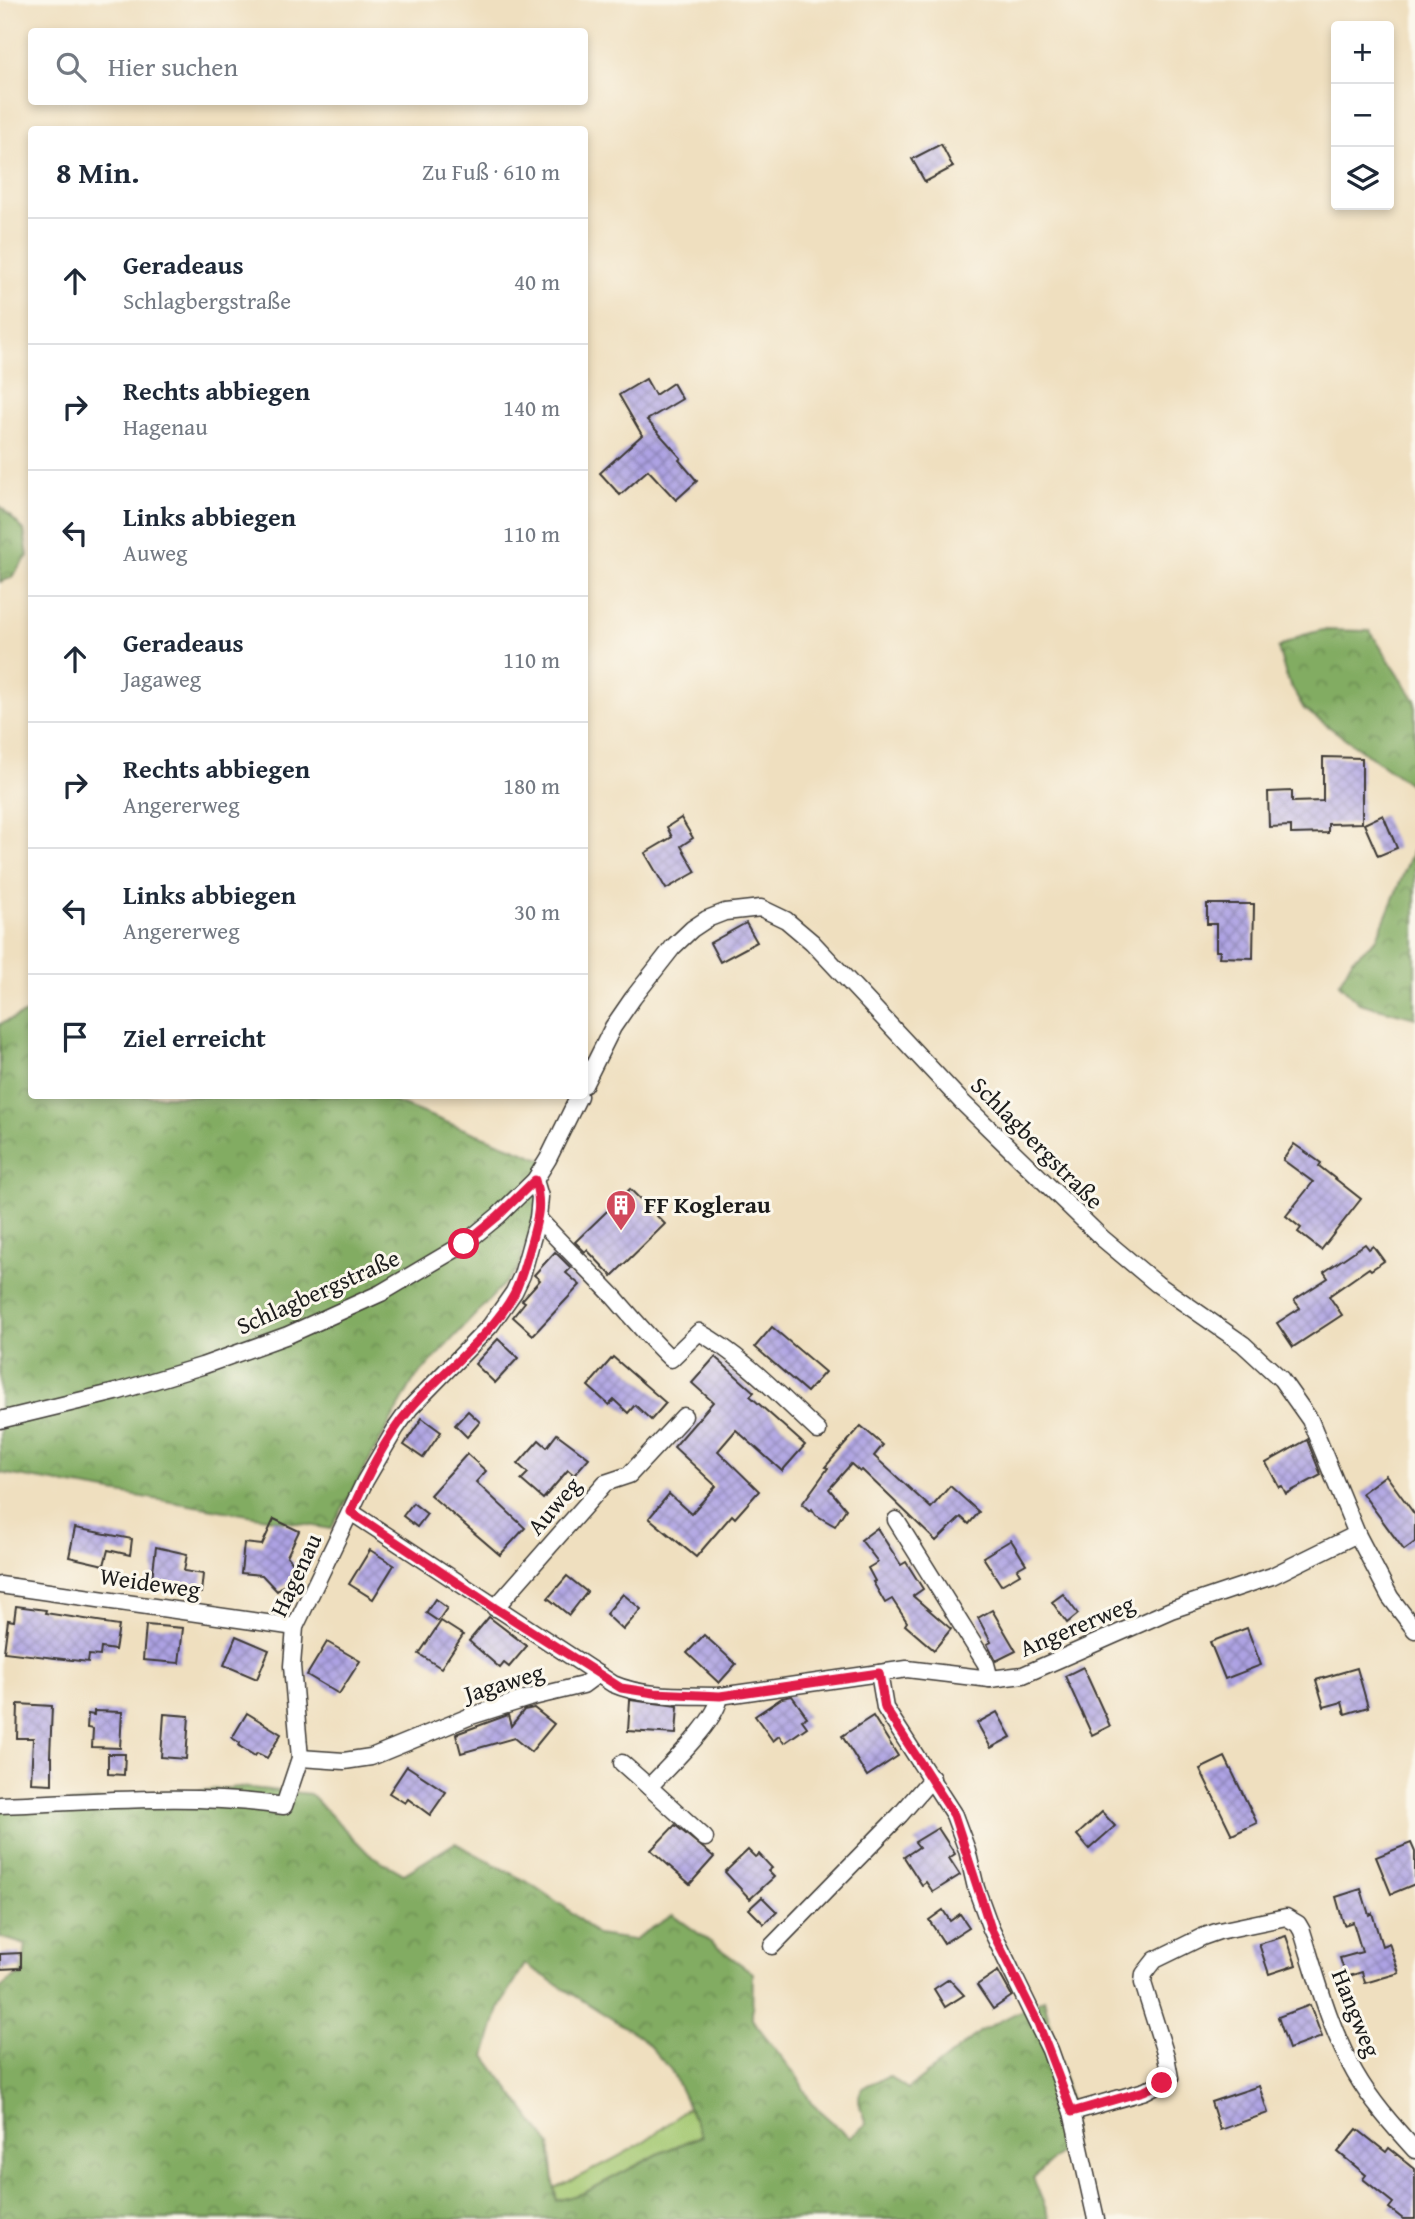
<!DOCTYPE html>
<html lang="de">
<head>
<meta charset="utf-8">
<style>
  :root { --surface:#fff; --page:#f6f6f7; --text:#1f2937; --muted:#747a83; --line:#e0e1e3 }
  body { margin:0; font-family:"Gentium Book Plus",serif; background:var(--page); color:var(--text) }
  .controls { position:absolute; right:21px; top:21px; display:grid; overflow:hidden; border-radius:7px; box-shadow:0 4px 10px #0003 }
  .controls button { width:63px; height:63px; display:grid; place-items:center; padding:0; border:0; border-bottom:2px solid var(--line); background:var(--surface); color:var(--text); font:35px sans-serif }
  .stop { position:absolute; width:21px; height:21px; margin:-16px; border:5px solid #e11d48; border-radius:50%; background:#fff }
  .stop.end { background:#e11d48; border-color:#fff; box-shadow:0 2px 7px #0008 }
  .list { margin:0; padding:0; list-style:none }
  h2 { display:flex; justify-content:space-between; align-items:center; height:91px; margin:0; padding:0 28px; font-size:30px }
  h2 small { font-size:23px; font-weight:400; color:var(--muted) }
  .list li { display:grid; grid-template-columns:46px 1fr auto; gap:21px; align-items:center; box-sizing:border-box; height:126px; padding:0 28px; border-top:2px solid var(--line) }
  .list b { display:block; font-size:26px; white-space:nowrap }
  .list p { margin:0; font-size:23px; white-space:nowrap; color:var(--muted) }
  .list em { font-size:23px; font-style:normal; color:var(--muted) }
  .icon { flex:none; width:38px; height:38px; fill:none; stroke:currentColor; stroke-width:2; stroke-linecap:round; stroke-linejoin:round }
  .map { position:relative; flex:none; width:1415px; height:2219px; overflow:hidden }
  .search { position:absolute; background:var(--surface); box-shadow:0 4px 10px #0003; left:28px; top:28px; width:560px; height:77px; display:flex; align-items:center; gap:18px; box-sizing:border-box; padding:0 24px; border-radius:7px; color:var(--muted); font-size:26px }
  .panel { position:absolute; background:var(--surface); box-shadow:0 4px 10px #0003; left:28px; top:126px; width:560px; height:973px; border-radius:7px }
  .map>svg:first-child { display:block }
  .grass { fill:#a3c770; stroke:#607246; stroke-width:2 }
  .forest { fill:url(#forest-crowns); stroke:#4f643f; stroke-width:2; fill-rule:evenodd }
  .building { fill:url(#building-cross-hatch) }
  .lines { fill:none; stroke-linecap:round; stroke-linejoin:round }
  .minor-casing { stroke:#3c3934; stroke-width:19 }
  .minor { stroke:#fff; stroke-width:16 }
  .route { stroke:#e11d48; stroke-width:9 }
  .labels { text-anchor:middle; stroke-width:6; stroke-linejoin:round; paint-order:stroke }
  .street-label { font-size:24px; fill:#1c1c1c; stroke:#fbf7ec }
  .poi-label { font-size:24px; font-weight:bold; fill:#1c1c1c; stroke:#fbf7ec; text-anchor:start }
</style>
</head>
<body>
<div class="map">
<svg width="1415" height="2219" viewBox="0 0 1415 2219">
  <defs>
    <pattern id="forest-crowns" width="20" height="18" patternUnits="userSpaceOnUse" patternTransform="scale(1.75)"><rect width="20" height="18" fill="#82ac62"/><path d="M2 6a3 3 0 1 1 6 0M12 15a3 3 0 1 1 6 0" fill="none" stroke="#6a8b50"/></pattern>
    <pattern id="building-cross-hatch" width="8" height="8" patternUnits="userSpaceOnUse" patternTransform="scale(1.75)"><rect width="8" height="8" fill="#ada2e3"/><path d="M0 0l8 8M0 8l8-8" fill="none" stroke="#8c83b7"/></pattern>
  </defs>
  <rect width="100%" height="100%" fill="#fbf7ec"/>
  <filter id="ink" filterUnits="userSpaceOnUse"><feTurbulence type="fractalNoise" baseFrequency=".0143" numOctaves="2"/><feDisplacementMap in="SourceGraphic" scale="14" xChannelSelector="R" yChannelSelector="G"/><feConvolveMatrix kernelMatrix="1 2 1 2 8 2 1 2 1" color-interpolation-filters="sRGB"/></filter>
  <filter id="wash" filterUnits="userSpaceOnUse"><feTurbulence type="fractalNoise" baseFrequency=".00686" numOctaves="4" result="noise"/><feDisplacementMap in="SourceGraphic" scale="28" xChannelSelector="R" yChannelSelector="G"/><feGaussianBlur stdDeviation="1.57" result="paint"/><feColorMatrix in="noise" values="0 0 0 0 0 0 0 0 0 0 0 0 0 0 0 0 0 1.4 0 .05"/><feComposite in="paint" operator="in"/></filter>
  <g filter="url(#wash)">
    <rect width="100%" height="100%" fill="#efdfbf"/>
    <path class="grass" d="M 688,2107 L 702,2135 L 660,2153 L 584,2193 L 557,2202 L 555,2188 C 603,2165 649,2144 688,2107 Z"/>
    <g class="forest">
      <path d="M 0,506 L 24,530 L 28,556 L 11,578 L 0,582 Z"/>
      <path d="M 1322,630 L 1370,631 L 1415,700 L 1415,799 L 1411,785 L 1304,709 L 1287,679 L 1278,648 L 1300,636 Z"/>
      <path d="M 1415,846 L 1415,1018 L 1359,1003 L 1339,984 L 1352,960 L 1377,938 Z"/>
      <path d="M 31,1011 L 32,1096 L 379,1096 L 552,1163 L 518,1269 L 413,1381 L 331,1529 L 0,1473 L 0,1024 Z"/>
      <path d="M 240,1787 L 310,1794 L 369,1854 L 404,1874 L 455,1843 L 531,1884 L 566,1908 L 597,1935 L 633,1940 L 673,1915 L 753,1973 L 752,2019 L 798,2078 L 811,2103 L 850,2138 L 866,2124 C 854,2091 855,2087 890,2077 L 908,2089 L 982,2030 L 1044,1999 L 1072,2112 L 1072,2142 L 1033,2178 L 1050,2219 L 0,2219 L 0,1989 L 8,1982 L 22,1973 L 26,1945 L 0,1937 L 0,1810 ZM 525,1964 L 642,2038 L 671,2070 L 702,2136 L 660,2153 L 584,2193 L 556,2201 L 550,2145 L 485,2056 L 499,2009 Z"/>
    </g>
    <g id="blocks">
      <g class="building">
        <path d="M 941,144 L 953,167 L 925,182 L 912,159 Z"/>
        <path d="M 646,379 L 655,395 L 673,383 L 682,399 L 647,420 L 681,458 L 679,460 L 697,481 L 676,500 L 648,470 L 620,495 L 600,473 L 642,435 L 619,395 Z"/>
        <path d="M 1323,757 L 1362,758 L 1362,823 L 1328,824 L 1328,833 L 1291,834 L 1291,826 L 1269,827 L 1268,792 L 1292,791 L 1292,802 L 1323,801 Z"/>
        <path d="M 1383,815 L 1397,848 L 1378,856 L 1364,824 Z"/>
        <path d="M 681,818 L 693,838 L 681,846 L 696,872 L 666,889 L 645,853 L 672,837 L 667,827 Z"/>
        <path d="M 1207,904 L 1254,904 L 1253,958 L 1219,957 L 1220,951 L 1216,951 L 1216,924 L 1207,924 Z"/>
        <path d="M 746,923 L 757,942 L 720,962 L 710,943 Z"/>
        <path d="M 1294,1144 L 1321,1163 L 1319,1166 L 1361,1199 L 1321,1250 L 1298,1232 L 1301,1228 L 1286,1216 L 1313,1182 L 1283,1160 Z"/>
        <path d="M 630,1189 L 665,1224 L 612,1276 L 587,1250 L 585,1252 L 575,1242 Z"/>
        <path d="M 1365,1244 L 1369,1249 L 1373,1246 L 1384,1261 L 1371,1270 L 1369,1268 L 1329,1296 L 1342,1315 L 1293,1347 L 1277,1323 L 1300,1308 L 1294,1300 L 1328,1278 L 1324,1272 Z"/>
        <path d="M 555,1252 L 571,1268 L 566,1273 L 580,1285 L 533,1335 L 513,1317 L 525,1302 L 522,1300 L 540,1280 L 534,1275 Z"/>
        <path d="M 772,1327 L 825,1372 L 807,1392 L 755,1347 Z"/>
        <path d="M 498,1339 L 518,1358 L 495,1383 L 475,1364 Z"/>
        <path d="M 613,1357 L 666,1403 L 651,1420 L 635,1405 L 628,1413 L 614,1400 L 609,1405 L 588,1386 Z"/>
        <path d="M 715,1357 L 754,1392 L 750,1396 L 805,1445 L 782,1471 L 736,1430 L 718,1451 L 759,1491 L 735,1518 L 732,1515 L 696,1557 L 649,1518 L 669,1494 L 691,1514 L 716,1486 L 674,1447 L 713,1402 L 692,1383 Z"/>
        <path d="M 468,1411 L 480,1422 L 467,1437 L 455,1425 Z"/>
        <path d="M 422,1418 L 441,1432 L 423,1458 L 404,1445 Z"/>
        <path d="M 861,1426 L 883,1445 L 874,1456 L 931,1508 L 950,1486 L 979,1512 L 969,1524 L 961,1517 L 936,1541 L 862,1470 L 860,1472 L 851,1464 L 829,1489 L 846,1509 L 835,1526 L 816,1515 L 812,1509 L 810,1511 L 802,1504 L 828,1468 L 825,1467 Z"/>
        <path d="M 557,1434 L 589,1458 L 574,1475 L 568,1470 L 543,1499 L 521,1480 L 528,1473 L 518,1464 L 539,1440 L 547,1447 Z"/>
        <path d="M 1307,1440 L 1321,1475 L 1286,1494 L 1282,1486 L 1279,1487 L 1266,1463 Z"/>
        <path d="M 467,1454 L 486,1471 L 476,1482 L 525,1528 L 500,1555 L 430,1495 Z"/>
        <path d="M 1386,1475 L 1415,1515 L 1415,1542 L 1404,1550 L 1362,1493 Z"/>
        <path d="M 413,1503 L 427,1514 L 417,1527 L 403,1516 Z"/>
        <path d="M 274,1519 L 299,1531 L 287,1556 L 300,1570 L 277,1591 L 262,1575 L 241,1573 L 244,1543 L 262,1545 Z"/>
        <path d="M 75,1528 L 132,1539 L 130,1555 L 108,1550 L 104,1565 L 69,1557 Z"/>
        <path d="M 877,1528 L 901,1565 L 906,1562 L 923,1589 L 913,1596 L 951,1629 L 934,1650 L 905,1625 L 907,1622 L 892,1599 L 885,1603 L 873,1582 L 875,1581 L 868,1568 L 878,1562 L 861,1540 Z"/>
        <path d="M 1011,1540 L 1026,1564 L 1017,1569 L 1020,1574 L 1001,1585 L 983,1557 Z"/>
        <path d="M 156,1547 L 187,1554 L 184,1571 L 203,1574 L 201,1593 L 151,1587 Z"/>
        <path d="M 370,1550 L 394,1565 L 373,1599 L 349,1584 Z"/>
        <path d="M 567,1576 L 587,1592 L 569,1615 L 548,1598 Z"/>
        <path d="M 623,1594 L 641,1609 L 623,1630 L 606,1614 Z"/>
        <path d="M 1063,1594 L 1078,1614 L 1067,1623 L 1052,1602 Z"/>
        <path d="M 435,1599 L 447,1608 L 438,1621 L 426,1613 Z"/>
        <path d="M 16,1606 L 46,1610 L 45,1613 L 105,1622 L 105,1624 L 119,1626 L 115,1650 L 101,1648 L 100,1656 L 89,1655 L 88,1662 L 4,1652 L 8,1620 L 14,1621 Z"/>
        <path d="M 992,1610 L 1016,1651 L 996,1661 L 987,1644 L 991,1642 L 978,1618 Z"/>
        <path d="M 489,1617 L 527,1646 L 509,1667 L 504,1663 L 500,1668 L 469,1641 Z"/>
        <path d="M 441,1621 L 463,1635 L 441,1668 L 419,1654 Z"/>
        <path d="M 146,1625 L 183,1628 L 179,1663 L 143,1660 Z"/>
        <path d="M 1247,1628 L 1261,1665 L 1225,1679 L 1210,1642 Z"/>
        <path d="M 704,1635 L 736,1664 L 719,1683 L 687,1653 Z"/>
        <path d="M 236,1636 L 269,1650 L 257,1679 L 224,1665 Z"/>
        <path d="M 327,1642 L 360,1661 L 339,1694 L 307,1675 Z"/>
        <path d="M 1083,1667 L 1110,1726 L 1092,1735 L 1065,1676 Z"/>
        <path d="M 1357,1668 L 1368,1707 L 1345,1714 L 1342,1702 L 1324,1707 L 1316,1680 Z"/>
        <path d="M 792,1696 L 807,1717 L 802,1720 L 807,1727 L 784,1743 L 779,1736 L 773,1741 L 755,1716 L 782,1698 Z"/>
        <path d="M 630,1700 L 678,1706 L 676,1734 L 628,1731 Z"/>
        <path d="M 18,1704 L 52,1706 L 50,1757 L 52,1757 L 52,1784 L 31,1783 L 33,1738 L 17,1738 Z"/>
        <path d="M 534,1708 L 554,1724 L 531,1752 L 514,1738 L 461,1753 L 456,1734 L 508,1715 L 511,1726 L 524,1710 Z"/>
        <path d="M 94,1711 L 122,1712 L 120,1748 L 92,1747 L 93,1729 L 87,1728 L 88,1714 L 94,1715 Z"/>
        <path d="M 997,1712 L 1011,1737 L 991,1748 L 977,1723 Z"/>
        <path d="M 247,1713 L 281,1734 L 267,1758 L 257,1753 L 255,1756 L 239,1746 L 240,1743 L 232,1738 Z"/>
        <path d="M 164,1714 L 189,1716 L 186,1759 L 161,1757 Z"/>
        <path d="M 873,1716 L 898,1756 L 867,1776 L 842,1736 Z"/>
        <path d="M 108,1754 L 125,1754 L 124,1775 L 108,1774 Z"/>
        <path d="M 1225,1757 L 1257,1823 L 1232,1835 L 1200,1769 Z"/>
        <path d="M 407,1766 L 446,1792 L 430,1815 L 408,1799 L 405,1803 L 389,1793 Z"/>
        <path d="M 1102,1812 L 1115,1826 L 1089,1849 L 1077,1835 Z"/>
        <path d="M 675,1825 L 714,1857 L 690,1884 L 651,1850 Z"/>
        <path d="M 938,1828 L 955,1854 L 949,1858 L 960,1875 L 933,1892 L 926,1882 L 922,1885 L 904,1857 L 919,1847 L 915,1842 Z"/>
        <path d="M 1411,1843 L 1415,1852 L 1415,1884 L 1391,1894 L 1376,1857 Z"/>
        <path d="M 748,1850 L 755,1857 L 759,1854 L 772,1868 L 768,1871 L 774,1877 L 750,1899 L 725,1872 Z"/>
        <path d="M 1361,1889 L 1369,1915 L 1372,1913 L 1382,1946 L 1389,1943 L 1399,1973 L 1365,1983 L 1362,1972 L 1346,1977 L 1340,1958 L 1362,1952 L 1353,1922 L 1344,1925 L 1336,1897 Z"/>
        <path d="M 762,1897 L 777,1912 L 764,1924 L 749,1909 Z"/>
        <path d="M 943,1910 L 950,1921 L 960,1914 L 969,1927 L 944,1943 L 929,1920 Z"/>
        <path d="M 1286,1936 L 1296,1965 L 1269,1974 L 1259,1944 Z"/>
        <path d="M 21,1953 L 21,1968 L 0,1969 L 0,1954 Z"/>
        <path d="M 998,1971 L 1012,1996 L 993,2009 L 977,1985 Z"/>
        <path d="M 949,1979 L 964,1995 L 945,2007 L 934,1989 Z"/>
        <path d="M 1310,2005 L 1322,2037 L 1289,2049 L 1278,2017 Z"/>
        <path d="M 1259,2086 L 1268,2113 L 1220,2130 L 1211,2102 Z"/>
        <path d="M 1357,2129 L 1386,2152 L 1389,2148 L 1415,2169 L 1415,2219 L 1403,2219 L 1389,2208 L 1393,2203 L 1363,2179 L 1366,2175 L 1338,2152 Z"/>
      </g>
    </g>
  </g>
  <g filter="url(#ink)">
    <use href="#blocks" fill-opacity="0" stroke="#3c3934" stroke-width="2"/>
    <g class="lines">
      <g class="minor-casing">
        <g id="minor">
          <path d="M 584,1085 L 613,1027 L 633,998 L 673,947 L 692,929 L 707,919 L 725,912 L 761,908 L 786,920 L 812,942 L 962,1102 L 1102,1238 L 1157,1284 L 1243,1344 L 1281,1379 L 1310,1420 L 1357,1534 L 1390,1597 L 1415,1630"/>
          <path d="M 538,1218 C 563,1246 590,1271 615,1298 C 633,1319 651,1340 671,1359 L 699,1332 C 744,1357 780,1396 818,1431"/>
          <path d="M 0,1420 L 116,1392 L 202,1366 L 288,1335 L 381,1293 L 464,1244 L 498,1216 L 535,1180 L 548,1159 L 579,1096"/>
          <path d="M 351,1512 L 613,1684 C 645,1698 685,1695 720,1696 L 907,1669 L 990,1679 L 1023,1675 L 1171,1610 L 1272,1576 L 1357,1534"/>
          <path d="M 896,1520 L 986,1664 L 990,1679"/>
          <path d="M 0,1585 L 295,1627"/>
          <path d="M 495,1608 L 605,1483 L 629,1475 L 684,1416"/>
          <path d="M 879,1673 L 885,1708 L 954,1815 L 967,1850 L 976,1888 L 991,1929 L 1050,2050 L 1072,2112 L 1096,2219"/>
          <path d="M 300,1758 L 344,1761 L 371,1757 L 471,1716 L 529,1698 L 583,1685 L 598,1674"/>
          <path d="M 622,1763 L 649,1787"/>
          <path d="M 0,1805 C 95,1802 189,1792 284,1806 L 300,1758 L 292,1666 L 295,1627 L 365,1481 L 396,1428 L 410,1408 L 490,1326 L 514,1292 L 522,1275 L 538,1218 L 540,1197 L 535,1180"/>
          <path d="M 705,1838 L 649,1787 C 667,1767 717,1722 720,1696"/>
          <path d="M 772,1946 L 900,1815 L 932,1778"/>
          <path d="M 1072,2112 L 1145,2091 L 1170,2078 L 1166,2056 L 1143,1983 L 1144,1974 L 1155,1960 L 1202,1937 L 1219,1931 L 1286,1917 L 1298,1924 L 1302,1931 C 1317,1979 1330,2029 1355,2073 C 1371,2101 1393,2126 1415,2150"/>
        </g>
      </g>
      <use href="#minor" class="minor"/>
    </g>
  </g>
  <g class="lines" filter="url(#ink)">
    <path class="route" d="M 464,1244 L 498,1216 L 535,1180 C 542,1206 538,1218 531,1243 C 526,1260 522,1278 514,1294 C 490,1338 442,1371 410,1409 C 384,1440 367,1476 351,1512 L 495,1608 L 621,1688 L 654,1693 L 720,1696 L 879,1673 L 885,1708 L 954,1815 L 991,1929 L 1038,2023 L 1072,2112 L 1144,2091 L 1162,2083"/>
  </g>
  <defs>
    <g id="building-pin" transform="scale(1.575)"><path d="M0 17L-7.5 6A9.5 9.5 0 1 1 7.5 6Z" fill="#d1495b" stroke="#fbf7ec"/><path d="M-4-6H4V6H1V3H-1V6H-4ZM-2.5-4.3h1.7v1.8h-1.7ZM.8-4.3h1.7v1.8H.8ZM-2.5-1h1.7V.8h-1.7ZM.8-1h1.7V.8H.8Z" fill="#fff"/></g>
  </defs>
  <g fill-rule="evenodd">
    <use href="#building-pin" x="621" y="1205"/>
  </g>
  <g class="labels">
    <g class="street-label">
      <text transform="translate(1037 1143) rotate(45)" y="8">Schlagbergstraße</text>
      <text transform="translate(318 1292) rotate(-24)" y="8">Schlagbergstraße</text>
      <text transform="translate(554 1506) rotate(-49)" y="8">Auweg</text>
      <text transform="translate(296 1575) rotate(-65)" y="8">Hagenau</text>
      <text transform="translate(150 1583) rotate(8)" y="8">Weideweg</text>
      <text transform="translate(1077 1626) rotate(-23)" y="8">Angererweg</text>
      <text transform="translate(504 1683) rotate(-17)" y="8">Jagaweg</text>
      <text transform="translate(1356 2013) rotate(68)" y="8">Hangweg</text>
    </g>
    <g class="poi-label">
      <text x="644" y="1213">FF Koglerau</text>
    </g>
  </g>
</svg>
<div class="controls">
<button>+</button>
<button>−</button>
<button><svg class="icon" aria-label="layers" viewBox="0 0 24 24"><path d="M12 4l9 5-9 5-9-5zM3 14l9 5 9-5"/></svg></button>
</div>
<div class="stop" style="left:464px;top:1244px"></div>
<div class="stop end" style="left:1162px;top:2083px"></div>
<div class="search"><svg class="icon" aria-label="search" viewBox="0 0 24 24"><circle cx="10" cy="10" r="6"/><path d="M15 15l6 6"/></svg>Hier suchen</div>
<section class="panel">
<h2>8 Min.<small>Zu Fuß · 610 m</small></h2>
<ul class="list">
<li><svg class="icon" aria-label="ahead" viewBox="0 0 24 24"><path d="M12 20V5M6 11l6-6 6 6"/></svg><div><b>Geradeaus</b><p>Schlagbergstraße</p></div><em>40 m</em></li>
<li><svg class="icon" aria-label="right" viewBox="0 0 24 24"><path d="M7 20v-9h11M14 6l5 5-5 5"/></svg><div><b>Rechts abbiegen</b><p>Hagenau</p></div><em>140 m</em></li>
<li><svg class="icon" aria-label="left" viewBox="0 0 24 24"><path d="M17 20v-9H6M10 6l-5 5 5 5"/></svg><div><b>Links abbiegen</b><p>Auweg</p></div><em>110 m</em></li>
<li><svg class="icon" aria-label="ahead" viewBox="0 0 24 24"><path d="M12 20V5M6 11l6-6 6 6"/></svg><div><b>Geradeaus</b><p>Jagaweg</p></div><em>110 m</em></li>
<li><svg class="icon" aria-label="right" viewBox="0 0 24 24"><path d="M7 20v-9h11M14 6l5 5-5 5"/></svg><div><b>Rechts abbiegen</b><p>Angererweg</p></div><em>180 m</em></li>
<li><svg class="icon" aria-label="left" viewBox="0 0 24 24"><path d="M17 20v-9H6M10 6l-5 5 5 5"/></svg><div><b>Links abbiegen</b><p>Angererweg</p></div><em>30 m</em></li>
<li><svg class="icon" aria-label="arrive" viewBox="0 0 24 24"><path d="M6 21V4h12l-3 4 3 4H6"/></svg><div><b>Ziel erreicht</b></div></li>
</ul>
</section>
</div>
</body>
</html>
